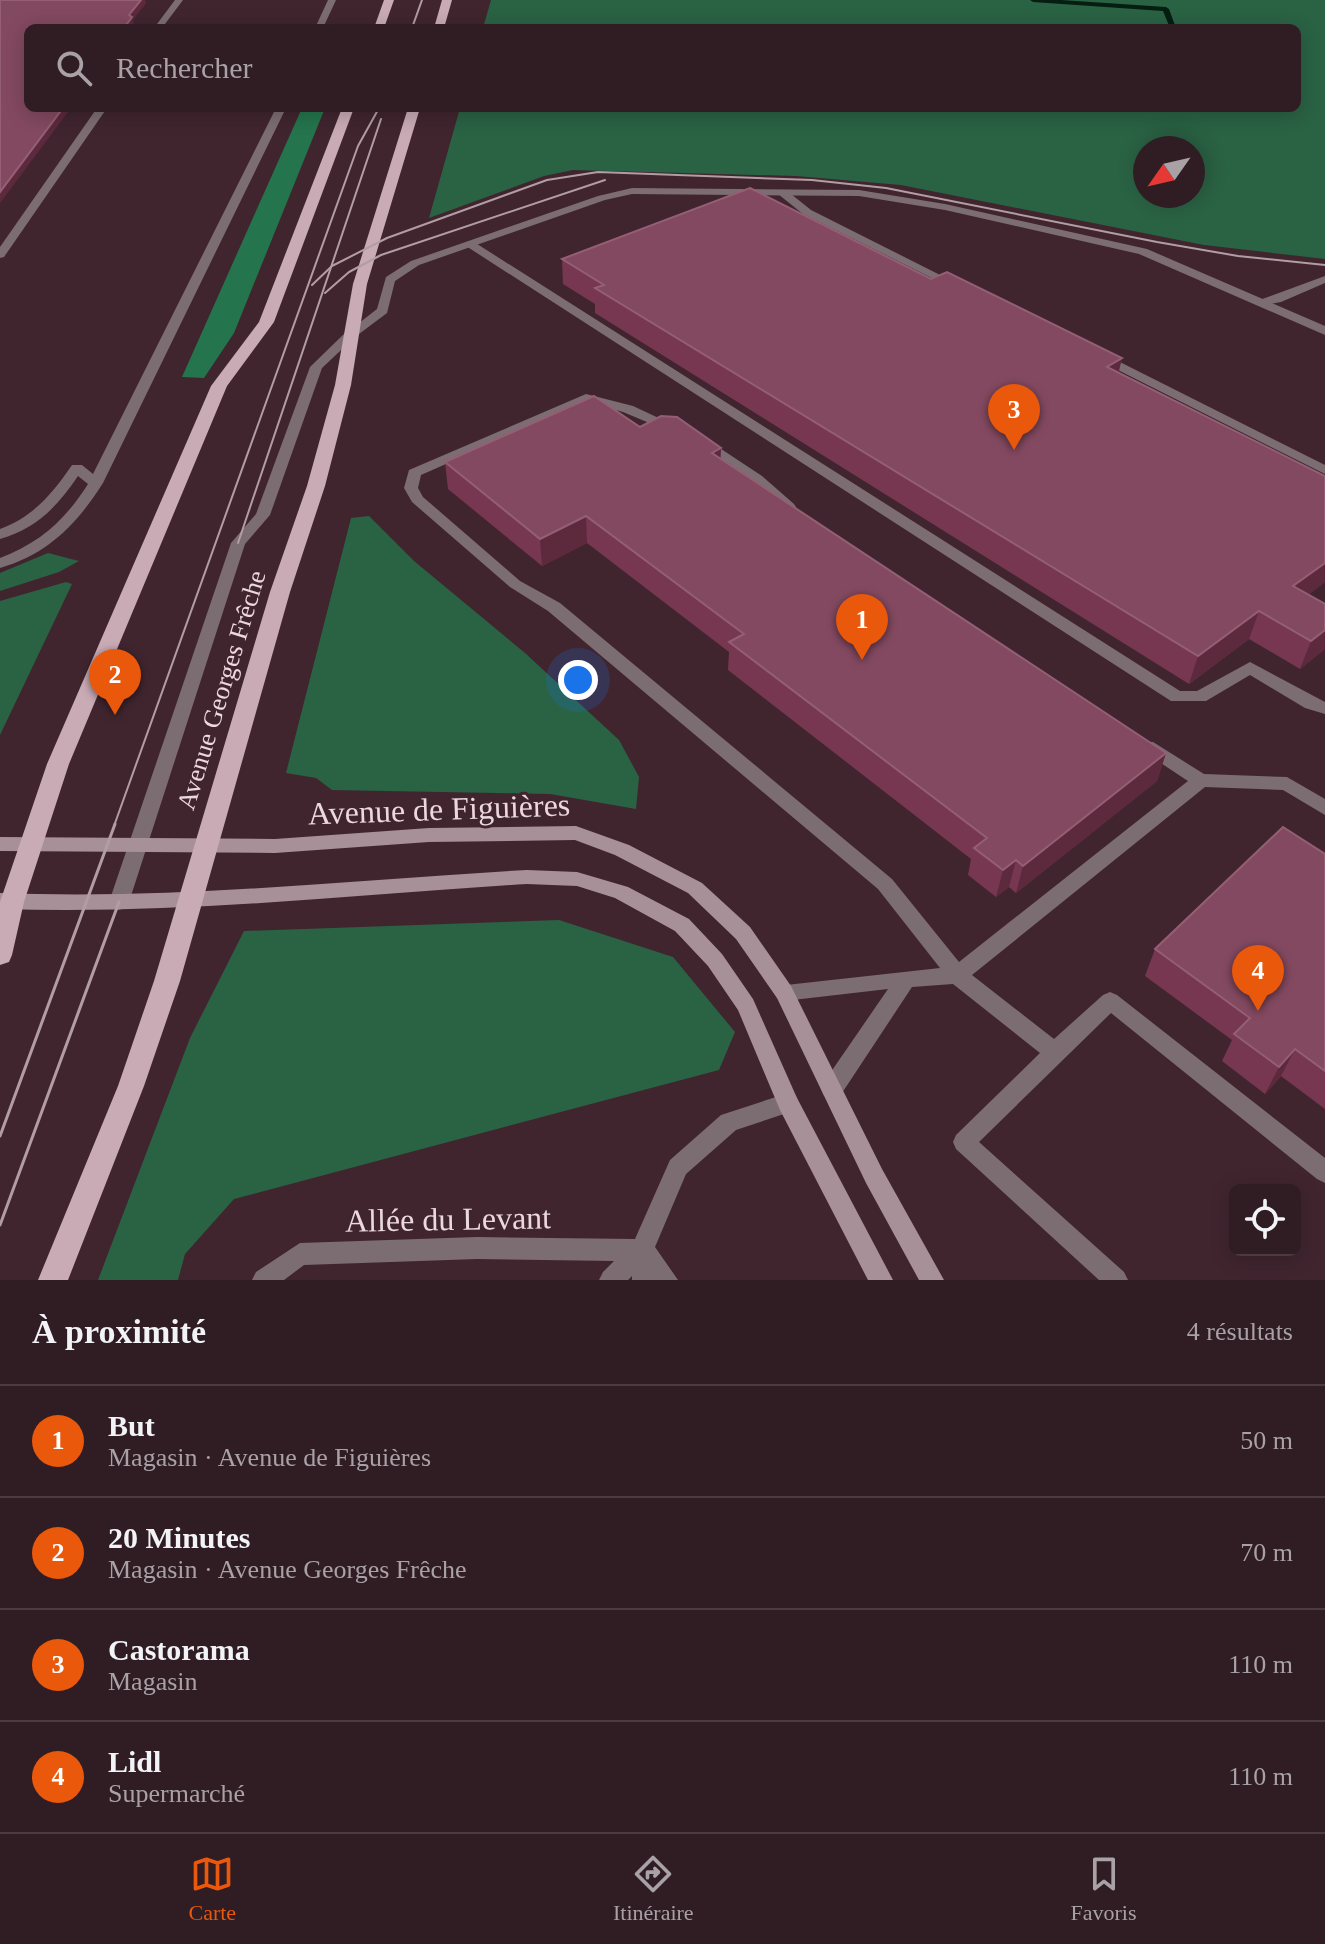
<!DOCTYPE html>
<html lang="fr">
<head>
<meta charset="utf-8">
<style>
  :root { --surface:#301c23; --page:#38252b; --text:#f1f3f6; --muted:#a8a1a6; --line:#4b3a41; --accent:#ea580c }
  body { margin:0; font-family:Georgia,serif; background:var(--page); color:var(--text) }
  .controls { position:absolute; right:24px; bottom:24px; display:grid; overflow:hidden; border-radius:12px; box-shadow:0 4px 20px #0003 }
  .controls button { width:72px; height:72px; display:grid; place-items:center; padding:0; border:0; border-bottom:2px solid var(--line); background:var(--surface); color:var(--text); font:40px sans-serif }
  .compass { position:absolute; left:1133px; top:136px; width:72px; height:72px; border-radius:50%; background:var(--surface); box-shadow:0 4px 20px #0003; rotate:236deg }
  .you { position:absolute; left:578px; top:680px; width:28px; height:28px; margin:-20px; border:6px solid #fff; border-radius:50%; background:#1a73e8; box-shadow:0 0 0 12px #1a73e833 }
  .badge { display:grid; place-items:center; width:52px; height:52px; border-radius:50%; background:var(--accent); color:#fff; font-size:26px; font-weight:700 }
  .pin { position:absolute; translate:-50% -66px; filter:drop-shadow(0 2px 4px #0008) }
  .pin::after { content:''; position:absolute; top:42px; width:28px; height:24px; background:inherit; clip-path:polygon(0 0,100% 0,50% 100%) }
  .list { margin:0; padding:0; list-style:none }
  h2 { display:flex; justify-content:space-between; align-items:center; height:104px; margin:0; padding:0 32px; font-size:34px }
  h2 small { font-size:26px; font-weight:400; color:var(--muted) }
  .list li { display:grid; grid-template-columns:52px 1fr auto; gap:24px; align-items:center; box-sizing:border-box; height:112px; padding:0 32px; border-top:2px solid var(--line) }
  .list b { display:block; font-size:30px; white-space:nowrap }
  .list p { margin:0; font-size:26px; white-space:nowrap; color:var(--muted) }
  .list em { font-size:26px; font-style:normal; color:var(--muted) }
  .icon { flex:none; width:44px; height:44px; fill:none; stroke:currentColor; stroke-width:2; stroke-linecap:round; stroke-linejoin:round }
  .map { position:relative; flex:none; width:1325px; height:1280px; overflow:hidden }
  .search { position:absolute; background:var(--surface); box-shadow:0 4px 20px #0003; left:24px; right:24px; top:24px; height:88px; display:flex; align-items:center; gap:20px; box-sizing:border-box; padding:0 28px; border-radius:12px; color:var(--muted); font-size:30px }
  .sheet { height:552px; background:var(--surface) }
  nav { display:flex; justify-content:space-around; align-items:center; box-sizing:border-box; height:112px; border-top:2px solid var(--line); background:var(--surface); font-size:22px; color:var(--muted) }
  nav a { display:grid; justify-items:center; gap:4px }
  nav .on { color:var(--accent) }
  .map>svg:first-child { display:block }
  .green { fill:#2a6244; fill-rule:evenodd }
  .forest { fill:#24754d }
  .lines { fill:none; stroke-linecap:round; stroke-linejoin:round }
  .stream { fill:#051e11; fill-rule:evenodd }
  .lane { fill:#7c6d72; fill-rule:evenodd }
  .street { fill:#7c6d72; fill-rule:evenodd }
  .secondary { fill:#a79098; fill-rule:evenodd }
  .primary { fill:#c9abb5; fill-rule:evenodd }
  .tram-far1 { stroke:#b29da4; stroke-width:2 }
  .tram { stroke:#b29da4; stroke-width:3 }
  .wall { fill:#773751 }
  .shaded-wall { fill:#5c293d }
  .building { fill:#834960; stroke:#945f74; stroke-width:2 }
  .labels { text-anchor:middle; stroke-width:6; stroke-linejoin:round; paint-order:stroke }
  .street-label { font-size:26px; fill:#ebd9de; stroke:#40252f }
  .near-street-label { font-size:32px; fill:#ebd9de; stroke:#40252f }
</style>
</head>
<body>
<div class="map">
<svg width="1325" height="1280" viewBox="0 0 1325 1280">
  <rect width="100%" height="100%" fill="#40252f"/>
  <g class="green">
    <path d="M 491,0 L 1325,0 L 1325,259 L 1204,245 L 901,185 L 796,176 L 573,170 L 544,176 L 429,218 L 460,108 L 1297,108 L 1297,28 L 483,28 ZM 1145,148 L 1193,148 L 1193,196 L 1145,196 Z"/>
    <path d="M 369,516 L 414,561 L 525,653 L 619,740 L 639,777 L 636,809 L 550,794 L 332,790 L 316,778 L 286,773 L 351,518 Z"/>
    <path d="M 48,553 L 79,561 L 59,572 L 0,591 L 0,573 Z"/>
    <path d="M 66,582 L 72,584 L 0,735 L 0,601 Z"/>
    <path d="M 559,920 L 673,957 L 735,1032 L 719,1070 L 234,1199 L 185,1254 L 178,1280 L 98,1280 L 190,1038 L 244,931 Z"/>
  </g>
  <path class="forest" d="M 302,108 L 325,108 L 234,333 L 204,378 L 182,377 Z"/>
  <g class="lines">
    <path class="stream" d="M 1030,0 L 1061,0 L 1166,7 L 1169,9 L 1176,28 L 1170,28 L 1163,11 L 1033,2 Z"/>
    <g class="lane">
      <path d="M 175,0 L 183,0 L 162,28 L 154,28 Z"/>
      <path d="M 328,0 L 336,0 L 323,28 L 315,28 Z"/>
      <path d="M 97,108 L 107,108 L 4,257 L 0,258 L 0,247 Z"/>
      <path d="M 276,108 L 286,108 L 103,483 C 77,524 48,554 0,568 L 0,558 C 40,543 66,519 88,484 L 78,476 C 58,506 36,529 0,539 L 0,529 C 33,517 53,493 72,465 L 82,465 L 93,474 Z"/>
      <path d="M 778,190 L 786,190 L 811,210 L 962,286 L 952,288 L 803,214 L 778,194 Z"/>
      <path d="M 466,242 L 474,242 L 1180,691 L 1197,691 L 1250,662 L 1325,702 L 1325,714 L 1305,708 L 1250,675 L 1206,701 L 1171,701 L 466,246 Z"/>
      <path d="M 1325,276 L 1325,283 L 1281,302 L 1260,306 L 1254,302 Z"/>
      <path d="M 351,330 L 357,334 L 355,337 L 322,368 L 270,515 L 245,544 L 129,902 L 126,907 L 119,910 L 112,907 L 109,902 L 231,543 L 256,514 L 310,367 L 347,331 Z"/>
      <path d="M 1102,353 L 1325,465 L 1325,474 L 1098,360 L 1098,354 Z"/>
      <path d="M 586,394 L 633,406 L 678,427 L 676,430 L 666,430 L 623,412 L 587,402 L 421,475 L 418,488 L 423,497 L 520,581 L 560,603 L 892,879 L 959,962 L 1188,781 L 1141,750 L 1138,746 L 1141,742 L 1153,742 L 1204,774 L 1287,777 L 1325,799 L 1325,815 L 1283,790 L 1205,787 L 972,975 L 1054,1039 L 1103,995 L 1110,992 L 1117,995 L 1325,1158 L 1325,1183 L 1317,1179 L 1111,1013 L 979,1142 L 1124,1272 L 1128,1280 L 1099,1280 L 956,1149 L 953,1142 L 956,1135 L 1040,1053 L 953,984 L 912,987 L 840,1096 L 832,1099 L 824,1096 L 821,1089 L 824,1082 L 888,989 L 784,1001 L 777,998 L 774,992 L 777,986 L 940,968 L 878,889 L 548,611 L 510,587 L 412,502 L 404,488 L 409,470 Z"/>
      <path d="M 703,437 L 762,476 L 794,504 L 796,507 L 794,510 L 784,510 L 752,482 L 698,444 L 698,438 Z"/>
      <path d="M 788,1093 L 796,1096 L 799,1103 L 796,1110 L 736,1130 L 686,1174 L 655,1247 L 678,1280 L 632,1280 L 632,1276 L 628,1280 L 599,1280 L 603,1272 L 614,1261 L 477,1259 L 304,1265 L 284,1280 L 252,1280 L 256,1272 L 300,1243 L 477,1237 L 635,1239 L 670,1160 L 721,1115 Z"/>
    </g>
    <path class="street" d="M 632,188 L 859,190 L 945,204 L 1147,249 L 1325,326 L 1325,335 L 1139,254 L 945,210 L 859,196 L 632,194 L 605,200 L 419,265 L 395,281 L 387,313 L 355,337 L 347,337 L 345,334 L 377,309 L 386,277 L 411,261 L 598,196 Z"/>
    <g class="secondary">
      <path d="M 576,826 L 629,845 L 702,883 L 750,927 L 791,986 L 882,1169 L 944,1280 L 919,1280 L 866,1183 L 777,998 L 736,939 L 688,893 L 615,855 L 575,840 L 429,842 L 275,853 L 0,851 L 0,837 L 275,839 L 429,828 Z"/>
      <path d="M 527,870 L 577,872 L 628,887 L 689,919 L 722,954 L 753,999 L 797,1098 L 893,1280 L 868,1280 L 780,1110 L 738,1010 L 708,966 L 675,931 L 615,898 L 577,886 L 527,884 C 351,895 176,915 0,909 L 0,893 C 176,900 351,880 527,870 Z"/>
    </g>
    <g class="primary">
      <path d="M 384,0 L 394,0 L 384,28 L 374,28 Z"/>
      <path d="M 442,0 L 452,0 L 444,28 L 434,28 Z"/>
      <path d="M 342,108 L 354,108 L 274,322 L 227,386 L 69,764 L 24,902 L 12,955 L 9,962 L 0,965 L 0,902 L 47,764 L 211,386 L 259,322 Z"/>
      <path d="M 408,108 L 420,108 L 367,284 L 351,385 L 325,486 L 290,592 L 180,981 L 144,1086 L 68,1280 L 38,1280 L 118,1086 L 154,981 L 270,592 L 307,486 L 335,385 L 353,284 Z"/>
    </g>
    <g class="tram-far1">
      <path d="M 412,28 L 422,0"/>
      <path d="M 312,285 L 332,266 L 387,238 L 547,180 L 598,172 L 812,180 L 886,188 L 1157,242 L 1238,256 L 1325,265"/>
      <path d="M 325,293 L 349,272 L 381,255 L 605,180"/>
      <path d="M 238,543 L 381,119"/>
      <path d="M 114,826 L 358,146 L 379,108"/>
    </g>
    <g class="tram">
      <path d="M 0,1136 L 115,824"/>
      <path d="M 0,1225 L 119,902"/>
    </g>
  </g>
  <g class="wall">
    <path d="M 562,259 L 931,279 L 1122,358 L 1118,372 L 1325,476 L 1325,582 L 1308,595 L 1325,649 L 1300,669 L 1249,639 L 1189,684 L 595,313 L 595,304 L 563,284 Z"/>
    <path d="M 640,427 L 720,458 L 1166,753 L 1157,781 L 1016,893 L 1009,887 L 996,897 L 968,875 L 971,859 L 728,670 L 729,652 L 587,543 L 542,566 L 448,489 L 445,462 Z"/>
    <path d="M 1325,854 L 1325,1109 L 1281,1076 L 1265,1094 L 1222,1061 L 1232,1040 L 1145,976 L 1155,949 Z"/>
  </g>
  <g class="shaded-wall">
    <path d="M 141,0 L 145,0 L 146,3 L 133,20 L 134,24 L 131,28 L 124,28 L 129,15 Z"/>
    <path d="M 63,108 L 71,108 L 0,203 L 0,192 Z"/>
    <path d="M 1122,358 L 1116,384 L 1107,367 Z"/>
    <path d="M 721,448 L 720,474 L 712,453 Z"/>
    <path d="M 586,516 L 587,543 L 542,566 L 540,539 Z"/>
    <path d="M 1325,563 L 1325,582 L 1283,614 L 1293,586 Z"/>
    <path d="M 1259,611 L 1249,639 L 1189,684 L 1198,656 Z"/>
    <path d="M 1325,630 L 1325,649 L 1300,669 L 1311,641 Z"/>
    <path d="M 1166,753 L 1157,781 L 1016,893 L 1023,866 Z"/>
    <path d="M 1016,860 L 1009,887 L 996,897 L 1003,870 Z"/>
    <path d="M 1295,1049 L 1281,1076 L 1265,1094 L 1279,1067 Z"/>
  </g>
  <g class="building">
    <path d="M 0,0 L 141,0 L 129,15 L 132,17 L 124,28 L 28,28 L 28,108 L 63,108 L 0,192 Z"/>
    <path d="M 750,188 L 931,279 L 947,272 L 1122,358 L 1107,367 L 1325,476 L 1325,563 L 1293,586 L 1325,604 L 1325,630 L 1311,641 L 1259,611 L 1198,656 L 595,288 L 604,285 L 562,259 Z"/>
    <path d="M 594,396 L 640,427 L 661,416 L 677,417 L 721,448 L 712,453 L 1166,753 L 1023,866 L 1016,860 L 1003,870 L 974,848 L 987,838 L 729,642 L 744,634 L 586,516 L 540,539 L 445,462 Z"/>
    <path d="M 1283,827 L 1325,854 L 1325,1071 L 1295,1049 L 1279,1067 L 1234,1034 L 1250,1018 L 1155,949 Z"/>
  </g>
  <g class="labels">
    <g class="street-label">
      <text transform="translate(221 690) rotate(-73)" y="9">Avenue Georges Frêche</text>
    </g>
    <g class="near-street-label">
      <text transform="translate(439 809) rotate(-2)" y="11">Avenue de Figuières</text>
      <text transform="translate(448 1219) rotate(-1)" y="11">Allée du Levant</text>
    </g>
  </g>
</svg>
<div class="controls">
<button><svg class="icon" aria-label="locate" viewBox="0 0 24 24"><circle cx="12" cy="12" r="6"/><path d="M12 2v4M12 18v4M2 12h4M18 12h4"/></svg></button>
</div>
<svg class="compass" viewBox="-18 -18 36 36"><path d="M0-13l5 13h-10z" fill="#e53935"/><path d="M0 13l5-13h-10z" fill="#a8a1a6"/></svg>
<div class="you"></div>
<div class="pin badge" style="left:862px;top:660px">1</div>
<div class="pin badge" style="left:115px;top:715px">2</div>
<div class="pin badge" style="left:1014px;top:450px">3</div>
<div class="pin badge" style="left:1258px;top:1011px">4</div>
<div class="search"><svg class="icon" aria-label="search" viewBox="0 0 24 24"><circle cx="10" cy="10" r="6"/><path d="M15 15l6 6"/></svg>Rechercher</div>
</div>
<section class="sheet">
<h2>À proximité<small>4 résultats</small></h2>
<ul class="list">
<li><span class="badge">1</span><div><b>But</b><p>Magasin · Avenue de Figuières</p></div><em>50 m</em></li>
<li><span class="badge">2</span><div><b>20 Minutes</b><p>Magasin · Avenue Georges Frêche</p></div><em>70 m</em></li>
<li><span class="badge">3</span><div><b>Castorama</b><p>Magasin</p></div><em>110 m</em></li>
<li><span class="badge">4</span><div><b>Lidl</b><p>Supermarché</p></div><em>110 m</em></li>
</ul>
</section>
<nav>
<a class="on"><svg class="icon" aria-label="map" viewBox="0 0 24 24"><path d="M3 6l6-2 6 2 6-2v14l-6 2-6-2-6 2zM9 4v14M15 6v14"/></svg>Carte</a>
<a><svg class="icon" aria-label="directions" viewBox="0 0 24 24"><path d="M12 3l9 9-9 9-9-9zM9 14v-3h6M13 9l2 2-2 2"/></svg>Itinéraire</a>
<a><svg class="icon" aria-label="saved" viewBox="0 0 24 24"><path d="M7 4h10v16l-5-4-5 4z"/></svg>Favoris</a>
</nav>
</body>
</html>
